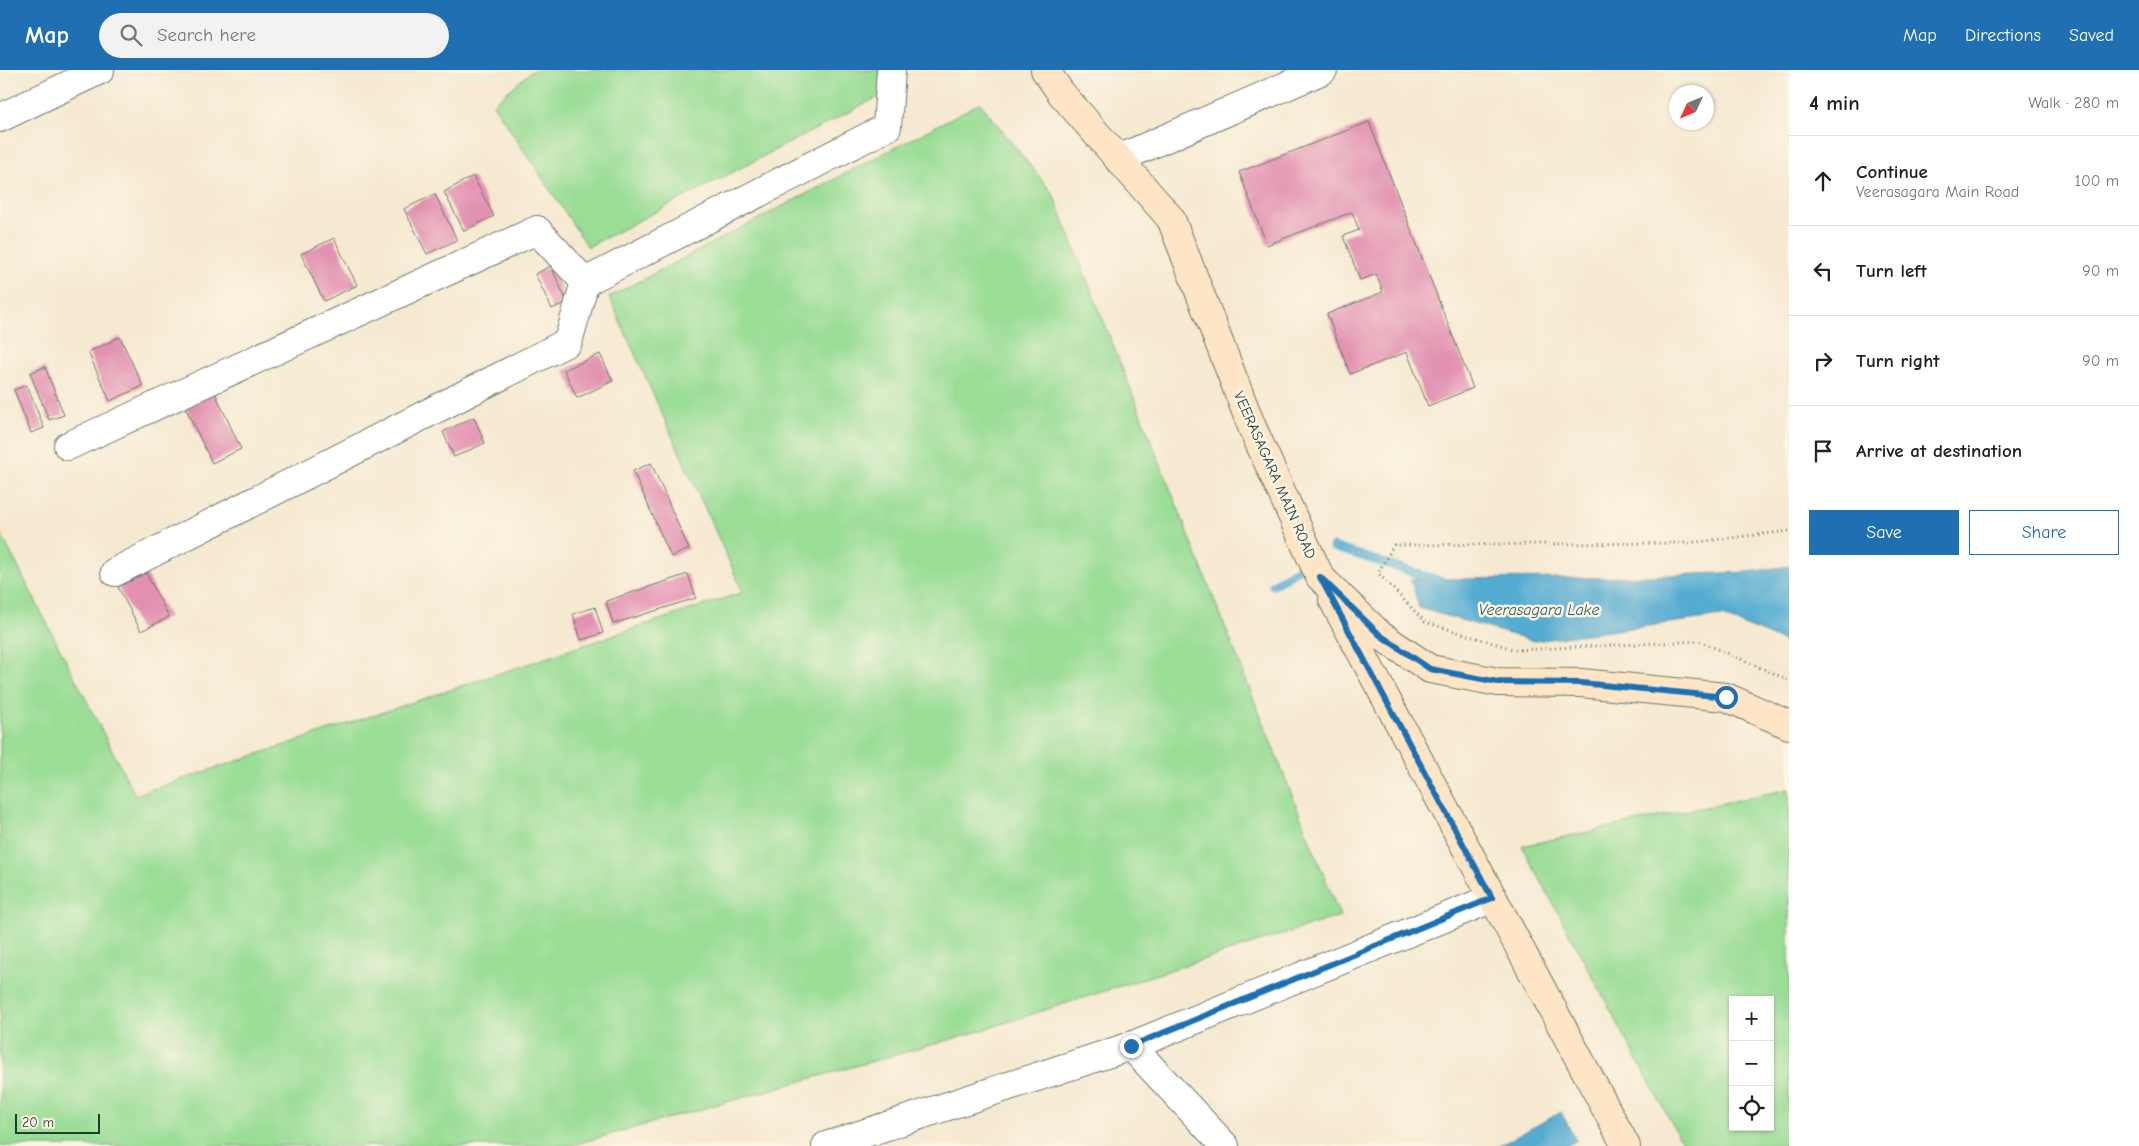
<!DOCTYPE html>
<html lang="en">
<head>
<meta charset="utf-8">
<style>
  :root { --surface:#fff; --page:#f2f2f2; --text:#202124; --muted:#757577; --line:#e0e0e0; --accent:#1f6fb2 }
  body { margin:0; font-family:"Comic Neue",sans-serif; background:var(--page); color:var(--text) }
  .controls { position:absolute; right:15px; bottom:15px; display:grid; overflow:hidden; border-radius:0px; box-shadow:0 1px 4px #0004 }
  .controls button { width:45px; height:45px; display:grid; place-items:center; padding:0; border:0; border-bottom:1px solid var(--line); background:var(--surface); color:var(--text); font:25px sans-serif }
  .compass { position:absolute; left:1669px; top:15px; width:45px; height:45px; border-radius:50%; background:var(--surface); box-shadow:0 1px 4px #0004; rotate:226deg }
  .scale { position:absolute; left:15px; bottom:12px; width:85px; box-sizing:border-box; padding-left:5px; border:2px solid #1f3d34; border-top:0; font-size:14px; line-height:18px; white-space:nowrap; color:#1f3d34; -webkit-text-stroke:4px #fcf5e5; paint-order:stroke }
  .stop { position:absolute; width:15px; height:15px; margin:-11px; border:4px solid #1f6fb2; border-radius:50%; background:#fff }
  .stop.end { background:#1f6fb2; border-color:#fff; box-shadow:0 1px 5px #0008 }
  .list { margin:0; padding:0; list-style:none }
  h2 { display:flex; justify-content:space-between; align-items:center; height:65px; margin:0; padding:0 20px; font-size:21px }
  h2 small { font-size:16px; font-weight:400; color:var(--muted) }
  .list li { display:grid; grid-template-columns:32px 1fr auto; gap:15px; align-items:center; box-sizing:border-box; height:90px; padding:0 20px; border-top:1px solid var(--line) }
  .list b { display:block; font-size:19px; white-space:nowrap }
  .list p { margin:0; font-size:16px; white-space:nowrap; color:var(--muted) }
  .list em { font-size:16px; font-style:normal; color:var(--muted) }
  .actions { display:flex; gap:10px; padding:15px 20px }
  .actions a { flex:1; padding:11px 0; border:1px solid var(--accent); border-radius:0px; text-align:center; font-size:18px; color:var(--accent) }
  .actions .main { background:var(--accent); color:#fff }
  .icon { flex:none; width:28px; height:28px; fill:none; stroke:currentColor; stroke-width:2; stroke-linecap:round; stroke-linejoin:round }
  .map { position:relative; flex:none; width:1789px; height:1076px; overflow:hidden }
  header { display:flex; align-items:center; gap:30px; box-sizing:border-box; height:70px; padding:0 25px; background:var(--accent); color:#fff }
  header strong { font-size:24px }
  nav { display:flex; gap:28px; margin-inline-start:auto; font-size:18px }
  .search { width:350px; height:45px; background:var(--page); display:flex; align-items:center; gap:12px; box-sizing:border-box; padding:0 18px; border-radius:28px; color:var(--muted); font-size:19px }
  main { display:flex }
  aside { flex:1; background:var(--surface) }
  .map>svg:first-child { display:block }
  .green { fill:#9add95; stroke:#5c8d64; fill-rule:evenodd }
  .water { fill:#54acd1; stroke:#3a7482 }
  .lines { fill:none; stroke-linecap:round; stroke-linejoin:round }
  .stream { stroke:#54acd1; stroke-width:9 }
  .building { fill:#e291b0 }
  .street-casing { stroke:#6a796b; stroke-width:30 }
  .secondary-casing { stroke:#6a796b; stroke-width:30 }
  .path { stroke:#6a796b; stroke-width:3; stroke-dasharray:1 4; stroke-linecap:butt }
  .street { stroke:#fff; stroke-width:28 }
  .secondary { stroke:#fee5c5; stroke-width:28 }
  .route { stroke:#1f6fb2; stroke-width:6 }
  .labels { text-anchor:middle; stroke-width:5; stroke-linejoin:round; paint-order:stroke }
  .street-label { font-size:15px; fill:#1f3d34; stroke:#fcf5e5 }
  .water-label { font-size:16px; font-style:italic; fill:#2f5e63; stroke:#fcf5e5 }
</style>
</head>
<body>
<header>
<strong>Map</strong>
<div class="search"><svg class="icon" aria-label="search" viewBox="0 0 24 24"><circle cx="10" cy="10" r="6"/><path d="M15 15l6 6"/></svg>Search here</div>
<nav><a>Map</a><a>Directions</a><a>Saved</a></nav>
</header>
<main>
<div class="map">
<svg width="1789" height="1076" viewBox="0 0 1789 1076">
  <rect width="100%" height="100%" fill="#fcf5e5"/>
  <filter id="ink" filterUnits="userSpaceOnUse"><feTurbulence type="fractalNoise" baseFrequency=".02" numOctaves="2"/><feDisplacementMap in="SourceGraphic" scale="10" xChannelSelector="R" yChannelSelector="G"/><feConvolveMatrix kernelMatrix="1 2 1 2 8 2 1 2 1" color-interpolation-filters="sRGB"/></filter>
  <filter id="wash" filterUnits="userSpaceOnUse"><feTurbulence type="fractalNoise" baseFrequency=".0096" numOctaves="4" result="noise"/><feDisplacementMap in="SourceGraphic" scale="20" xChannelSelector="R" yChannelSelector="G"/><feGaussianBlur stdDeviation="1.12" result="paint"/><feColorMatrix in="noise" values="0 0 0 0 0 0 0 0 0 0 0 0 0 0 0 0 0 1.4 0 .05"/><feComposite in="paint" operator="in"/></filter>
  <g filter="url(#wash)">
    <rect width="100%" height="100%" fill="#f6e9d1"/>
    <g class="green">
      <path d="M 533,0 L 880,0 L 880,26 L 588,177 L 493,34 Z"/>
      <path d="M 980,33 L 1053,124 L 1340,846 L 970,964 L 569,1076 L 0,1076 L 0,462 L 135,725 L 743,522 L 609,227 Z"/>
      <path d="M 1789,719 L 1789,1076 L 1684,1076 L 1522,776 ZM 1733,930 L 1770,930 L 1770,1057 L 1733,1057 Z"/>
    </g>
    <g class="water">
      <path d="M 1789,496 L 1789,574 L 1722,546 L 1534,571 L 1419,538 L 1411,509 L 1592,508 L 1748,502 Z"/>
      <path d="M 1561,1042 L 1576,1071 L 1566,1076 L 1499,1076 Z"/>
    </g>
    <g class="lines">
      <g class="stream">
        <path d="M 1333,477 L 1444,512"/>
        <path d="M 1273,515 L 1300,498"/>
      </g>
    </g>
    <g id="blocks">
      <g class="building">
        <path d="M 1369,52 L 1473,318 L 1428,336 L 1407,282 L 1350,304 L 1327,244 L 1383,222 L 1376,204 L 1360,210 L 1343,166 L 1359,160 L 1352,142 L 1267,175 L 1239,102 Z"/>
        <path d="M 473,106 L 494,146 L 464,161 L 444,122 Z"/>
        <path d="M 435,124 L 457,170 L 427,184 L 404,139 Z"/>
        <path d="M 334,168 L 357,215 L 324,231 L 301,184 Z"/>
        <path d="M 551,196 L 567,232 L 552,239 L 535,204 Z"/>
        <path d="M 120,267 L 143,316 L 110,331 L 88,282 Z"/>
        <path d="M 600,284 L 613,311 L 577,328 L 564,300 Z"/>
        <path d="M 45,297 L 64,345 L 49,350 L 30,303 Z"/>
        <path d="M 27,315 L 44,358 L 31,363 L 14,320 Z"/>
        <path d="M 214,321 L 241,379 L 212,393 L 184,335 Z"/>
        <path d="M 474,347 L 485,373 L 454,387 L 443,362 Z"/>
        <path d="M 651,393 L 689,479 L 671,487 L 633,401 Z"/>
        <path d="M 146,503 L 169,547 L 141,561 L 118,517 Z"/>
        <path d="M 688,504 L 696,528 L 613,554 L 606,531 Z"/>
        <path d="M 595,537 L 603,563 L 581,570 L 573,544 Z"/>
      </g>
    </g>
  </g>
  <g filter="url(#ink)">
    <use href="#blocks" fill-opacity="0" stroke="#6a796b" stroke-width="1"/>
    <g class="lines">
      <g class="street-casing">
        <g id="street">
          <path d="M 0,48 L 100,0"/>
          <path d="M 1118,89 L 1323,0"/>
          <path d="M 68,376 L 537,160 L 585,212 L 887,57 L 891,0"/>
          <path d="M 115,502 L 568,272 L 585,212"/>
          <path d="M 1131,976 L 1225,1076"/>
          <path d="M 826,1076 L 1131,976 L 1493,828"/>
        </g>
      </g>
      <g class="secondary-casing">
        <g id="secondary">
          <path d="M 1045,0 L 1061,23 L 1171,149 L 1252,357 L 1320,507 L 1380,565 L 1430,599 L 1498,612 L 1581,613 L 1726,627 L 1789,655"/>
          <path d="M 1333,530 L 1626,1076"/>
        </g>
      </g>
      <path class="path" d="M 1789,461 L 1688,473 L 1394,475 L 1378,503 L 1425,552 L 1516,580 L 1699,571 L 1789,610"/>
      <use href="#street" class="street"/>
      <use href="#secondary" class="secondary"/>
    </g>
  </g>
  <g class="lines" filter="url(#ink)">
    <path class="route" d="M 1131,976 L 1492,828 L 1320,507 L 1380,565 L 1430,599 L 1498,612 L 1581,613 L 1726,627"/>
  </g>
  <g class="labels">
    <g class="street-label">
      <text transform="translate(1275 405) rotate(66)" y="5">VEERASAGARA MAIN ROAD</text>
    </g>
    <g class="water-label">
      <text x="1539" y="545">Veerasagara Lake</text>
    </g>
  </g>
</svg>
<div class="controls">
<button>+</button>
<button>−</button>
<button><svg class="icon" aria-label="locate" viewBox="0 0 24 24"><circle cx="12" cy="12" r="6"/><path d="M12 2v4M12 18v4M2 12h4M18 12h4"/></svg></button>
</div>
<svg class="compass" viewBox="-18 -18 36 36"><path d="M0-13l5 13h-10z" fill="#e53935"/><path d="M0 13l5-13h-10z" fill="#757577"/></svg>
<div class="scale">20 m</div>
<div class="stop" style="left:1726px;top:627px"></div>
<div class="stop end" style="left:1131px;top:976px"></div>
</div>
<aside>
<h2>4 min<small>Walk · 280 m</small></h2>
<ul class="list">
<li><svg class="icon" aria-label="ahead" viewBox="0 0 24 24"><path d="M12 20V5M6 11l6-6 6 6"/></svg><div><b>Continue</b><p>Veerasagara Main Road</p></div><em>100 m</em></li>
<li><svg class="icon" aria-label="left" viewBox="0 0 24 24"><path d="M17 20v-9H6M10 6l-5 5 5 5"/></svg><div><b>Turn left</b></div><em>90 m</em></li>
<li><svg class="icon" aria-label="right" viewBox="0 0 24 24"><path d="M7 20v-9h11M14 6l5 5-5 5"/></svg><div><b>Turn right</b></div><em>90 m</em></li>
<li><svg class="icon" aria-label="arrive" viewBox="0 0 24 24"><path d="M6 21V4h12l-3 4 3 4H6"/></svg><div><b>Arrive at destination</b></div></li>
</ul>
<div class="actions"><a class="main">Save</a><a>Share</a></div>
</aside>
</main>
</body>
</html>
